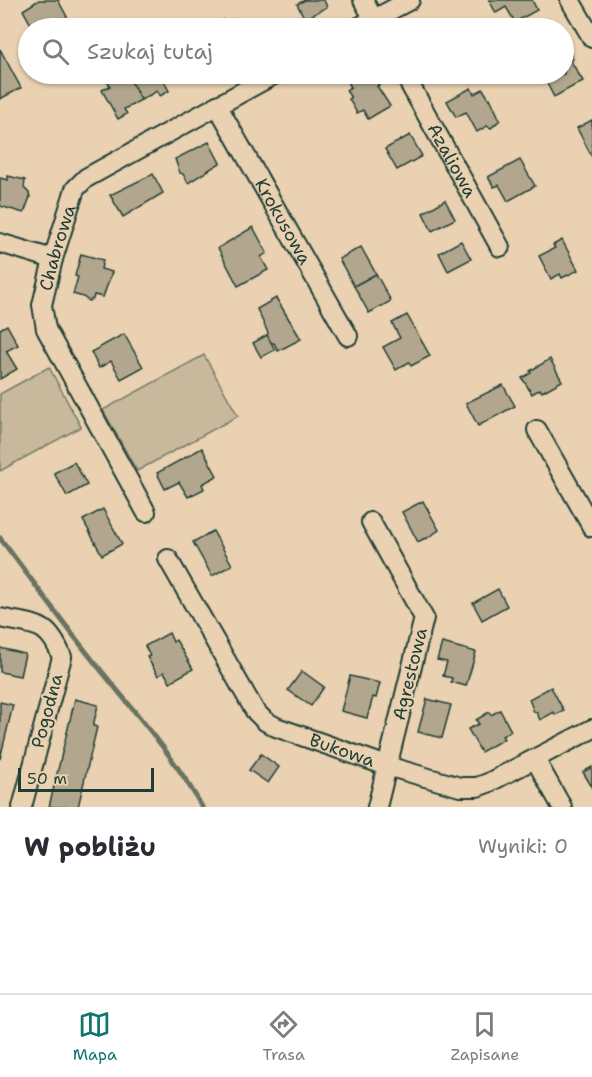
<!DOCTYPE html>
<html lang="pl">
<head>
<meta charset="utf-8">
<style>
  :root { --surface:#fff; --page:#f7f7f7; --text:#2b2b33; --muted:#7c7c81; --line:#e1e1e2; --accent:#0f766e }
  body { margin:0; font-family:"Shantell Sans",sans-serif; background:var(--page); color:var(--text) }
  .scale { position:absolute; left:18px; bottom:15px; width:136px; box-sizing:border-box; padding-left:6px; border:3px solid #1f3d34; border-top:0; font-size:16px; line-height:21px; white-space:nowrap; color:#1f3d34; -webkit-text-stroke:4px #e9d1b1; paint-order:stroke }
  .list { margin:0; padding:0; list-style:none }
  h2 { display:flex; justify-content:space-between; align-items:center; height:78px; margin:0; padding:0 24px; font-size:26px }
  h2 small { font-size:20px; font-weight:400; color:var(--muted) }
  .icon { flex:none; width:33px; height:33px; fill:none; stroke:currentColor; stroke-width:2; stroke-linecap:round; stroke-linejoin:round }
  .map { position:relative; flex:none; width:592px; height:807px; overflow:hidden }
  .search { position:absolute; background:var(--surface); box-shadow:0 2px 4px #0004; left:18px; right:18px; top:18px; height:66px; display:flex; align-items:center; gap:15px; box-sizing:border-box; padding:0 21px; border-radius:33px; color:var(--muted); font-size:22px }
  .sheet { height:186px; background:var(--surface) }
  nav { display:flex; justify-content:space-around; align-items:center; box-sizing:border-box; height:84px; border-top:2px solid var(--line); background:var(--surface); font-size:16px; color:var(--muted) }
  nav a { display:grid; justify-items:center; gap:3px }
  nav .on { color:var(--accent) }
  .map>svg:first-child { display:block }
  .green { fill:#c8b99c; stroke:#747b68; stroke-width:1.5 }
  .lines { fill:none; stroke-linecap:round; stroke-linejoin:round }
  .stream { stroke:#687362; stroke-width:5 }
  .building { fill:#b2a78e; stroke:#1f3d34; stroke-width:1.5 }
  .minor-casing { stroke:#1f3d34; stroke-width:22 }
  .minor { stroke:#e9d1b1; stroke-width:18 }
  .labels { text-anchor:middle; stroke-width:4.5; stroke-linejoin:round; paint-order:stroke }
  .street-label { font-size:18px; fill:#1f3d34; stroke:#e9d1b1 }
</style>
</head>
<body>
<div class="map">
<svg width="592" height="807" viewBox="0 0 592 807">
  <rect width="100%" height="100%" fill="#e9d1b1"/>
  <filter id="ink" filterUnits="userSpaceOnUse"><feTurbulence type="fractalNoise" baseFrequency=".0167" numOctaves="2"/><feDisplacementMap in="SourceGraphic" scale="12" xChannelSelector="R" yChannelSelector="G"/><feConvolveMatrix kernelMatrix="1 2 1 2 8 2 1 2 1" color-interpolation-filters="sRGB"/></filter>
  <g filter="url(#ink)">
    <g class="green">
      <path d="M 204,355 L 238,416 L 137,471 L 103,410 Z"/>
      <path d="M 49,367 L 81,427 L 0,471 L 0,394 Z"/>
    </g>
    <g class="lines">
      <path class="stream" d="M 0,538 C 32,580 62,622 95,663 C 132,709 173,754 202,807"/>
    </g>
    <g class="building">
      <path d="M 39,0 L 58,0 L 73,28 L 33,28 L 23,10 Z"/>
      <path d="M 305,0 L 324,0 L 327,7 L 305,19 L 297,4 Z"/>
      <path d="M 489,0 L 532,0 L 537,10 L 515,22 L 506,7 L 496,13 Z"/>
      <path d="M 232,19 L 238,28 L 212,28 L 223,20 L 225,24 Z"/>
      <path d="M 565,43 L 573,59 L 570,60 L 583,81 L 554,97 L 542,74 L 564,74 Z"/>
      <path d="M 0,49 L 21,88 L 0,99 Z"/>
      <path d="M 127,74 L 160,74 L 169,91 L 160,96 L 157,91 L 141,100 Z"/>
      <path d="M 127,74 L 141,100 L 124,109 L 127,114 L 118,119 L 102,90 L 110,86 L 108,83 L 118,76 L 119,79 Z"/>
      <path d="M 343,74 L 366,74 L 368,78 L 373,75 L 379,85 L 377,86 L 390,106 L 368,119 L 363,110 L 357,113 L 349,99 L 351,98 L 346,90 L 351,87 Z"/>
      <path d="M 471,88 L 474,94 L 483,89 L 489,99 L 490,98 L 500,120 L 491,128 L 487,126 L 477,132 L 466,112 L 456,117 L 447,101 Z"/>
      <path d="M 592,120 L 592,157 L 577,128 Z"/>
      <path d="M 410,135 L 422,156 L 397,170 L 385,149 Z"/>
      <path d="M 209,142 L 220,163 L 188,183 L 183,174 L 180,173 L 175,159 Z"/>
      <path d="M 520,160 L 535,186 L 508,201 L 499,185 L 494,187 L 488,177 Z"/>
      <path d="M 153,174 L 163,193 L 123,217 L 110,195 Z"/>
      <path d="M 8,176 L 25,180 L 24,188 L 29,193 L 30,197 L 24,213 L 0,206 L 0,178 L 8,180 Z"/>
      <path d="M 445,200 L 455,219 L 432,231 L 423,213 Z"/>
      <path d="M 253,227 L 267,253 L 261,257 L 268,270 L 238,286 L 218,248 Z"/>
      <path d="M 562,240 L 578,270 L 562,278 L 560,274 L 551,279 L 539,256 L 555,248 L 553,245 Z"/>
      <path d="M 461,241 L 471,259 L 448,271 L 439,253 Z"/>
      <path d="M 361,247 L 376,274 L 354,286 L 339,259 Z"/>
      <path d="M 81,254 L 103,260 L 101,269 L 112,272 L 103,297 L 94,295 L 93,299 L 89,301 L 83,297 L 73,294 L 78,277 L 75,276 Z"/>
      <path d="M 376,274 L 391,301 L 369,313 L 354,286 Z"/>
      <path d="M 276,298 L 301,339 L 278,351 L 274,343 L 269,343 L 266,338 L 268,333 L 257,309 Z"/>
      <path d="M 407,315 L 430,356 L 411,366 L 409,362 L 396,370 L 383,347 L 400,338 L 392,323 Z"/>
      <path d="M 7,325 L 18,345 L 6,351 L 17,369 L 0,379 L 0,329 Z"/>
      <path d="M 124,334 L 143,367 L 121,379 L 111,361 L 99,368 L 91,352 Z"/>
      <path d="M 267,335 L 275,350 L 261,357 L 253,343 Z"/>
      <path d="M 550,359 L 562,381 L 542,392 L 540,389 L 532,394 L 522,378 L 531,373 L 530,371 Z"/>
      <path d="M 503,385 L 515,406 L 478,426 L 466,403 Z"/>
      <path d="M 202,448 L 217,476 L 202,484 L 204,489 L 188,497 L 179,482 L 165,489 L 157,473 Z"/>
      <path d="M 74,462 L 87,485 L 67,496 L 54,473 Z"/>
      <path d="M 423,501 L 439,530 L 426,539 L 425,538 L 418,542 L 402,512 Z"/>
      <path d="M 103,509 L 122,544 L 102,555 L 83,520 Z"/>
      <path d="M 213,531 L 232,565 L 212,576 L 193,542 Z"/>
      <path d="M 498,589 L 507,606 L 482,620 L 473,603 Z"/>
      <path d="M 169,633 L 173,642 L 176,640 L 193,669 L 170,682 L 164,672 L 158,676 L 147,657 L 150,656 L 145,646 Z"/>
      <path d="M 442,643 L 476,652 L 466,686 L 451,682 L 452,678 L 443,676 L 447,662 L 437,660 Z"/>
      <path d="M 0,648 L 25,654 L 20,676 L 0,672 Z"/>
      <path d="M 302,671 L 324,687 L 311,706 L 288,690 Z"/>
      <path d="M 350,676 L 380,683 L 376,698 L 373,697 L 367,718 L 341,711 Z"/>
      <path d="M 551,687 L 564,711 L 555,715 L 554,712 L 540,720 L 537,713 L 534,712 L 529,699 Z"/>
      <path d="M 75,699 L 98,705 L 93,726 L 97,727 L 78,807 L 49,807 Z"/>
      <path d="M 427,699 L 451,705 L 442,738 L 418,732 Z"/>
      <path d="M 0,702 L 13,705 L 0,759 Z"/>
      <path d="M 500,710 L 511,731 L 502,736 L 504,739 L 481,752 L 468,729 L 479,724 L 476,720 L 489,712 L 491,715 Z"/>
      <path d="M 261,754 L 279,767 L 268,783 L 249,770 Z"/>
      <path d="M 592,767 L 592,787 L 583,772 Z"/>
    </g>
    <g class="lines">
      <g class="minor-casing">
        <g id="minor">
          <path d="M 363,0 L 379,28"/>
          <path d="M 570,0 L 592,38"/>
          <path d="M 357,28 L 410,0"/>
          <path id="s1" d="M 404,74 L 500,247"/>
          <path id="s2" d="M 217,105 L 348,336"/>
          <path d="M 0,243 L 53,259"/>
          <path d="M 537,430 L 592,527"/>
          <path id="s3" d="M 146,512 L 46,329 L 42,305 L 53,259 L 75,189 L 86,178 L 275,74"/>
          <path d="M 371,522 L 424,618 L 377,807"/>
          <path id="s4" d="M 168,559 L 255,711 L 265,721 L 276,727 L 387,766 L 460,787 L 477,787 L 488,783 L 592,729"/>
          <path d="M 0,618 C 35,626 47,620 62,657 L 22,807"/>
          <path d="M 535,759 L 562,807"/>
        </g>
      </g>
      <use href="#minor" class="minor"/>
    </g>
  </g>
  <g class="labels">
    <g class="street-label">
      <text dy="6" stroke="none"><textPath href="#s1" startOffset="99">Azaliowa</textPath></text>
      <text dy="6" stroke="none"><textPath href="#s2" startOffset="134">Krokusowa</textPath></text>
      <text dy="6" stroke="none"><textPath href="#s3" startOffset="292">Chabrowa</textPath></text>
      <text transform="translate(410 674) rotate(-76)" y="6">Agrestowa</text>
      <text transform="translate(47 711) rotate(-75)" y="6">Pogodna</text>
      <text dy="6" stroke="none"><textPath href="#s4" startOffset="272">Bukowa</textPath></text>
    </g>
  </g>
</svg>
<div class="scale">50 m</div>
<div class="search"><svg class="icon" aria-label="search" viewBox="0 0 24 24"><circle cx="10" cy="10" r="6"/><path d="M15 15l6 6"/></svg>Szukaj tutaj</div>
</div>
<section class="sheet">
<h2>W pobliżu<small>Wyniki: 0</small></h2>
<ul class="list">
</ul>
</section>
<nav>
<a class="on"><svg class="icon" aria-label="map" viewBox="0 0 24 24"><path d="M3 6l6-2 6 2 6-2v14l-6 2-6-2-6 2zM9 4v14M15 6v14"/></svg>Mapa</a>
<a><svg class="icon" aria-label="directions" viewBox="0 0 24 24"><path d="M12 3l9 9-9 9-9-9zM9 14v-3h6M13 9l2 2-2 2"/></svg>Trasa</a>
<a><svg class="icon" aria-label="saved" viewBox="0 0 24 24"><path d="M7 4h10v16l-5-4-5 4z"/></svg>Zapisane</a>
</nav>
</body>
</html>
